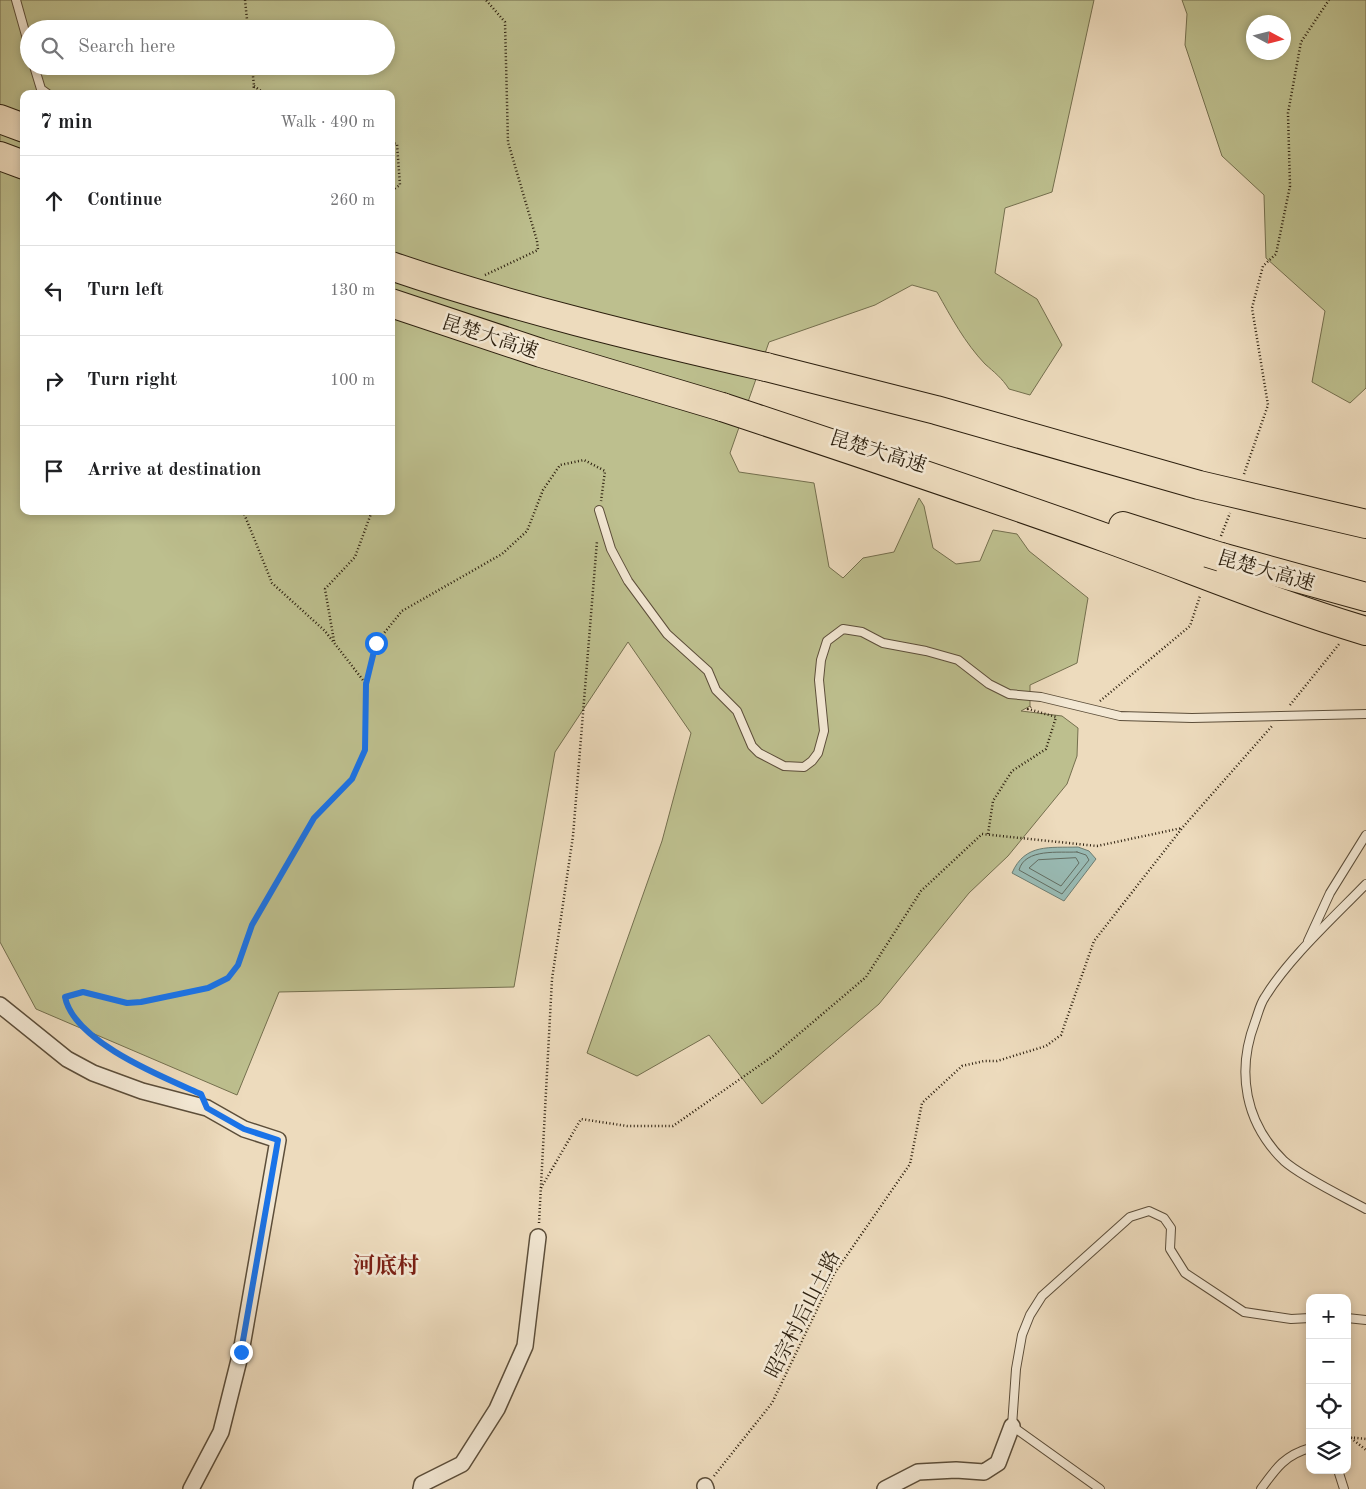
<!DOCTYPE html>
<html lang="en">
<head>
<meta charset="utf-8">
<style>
  :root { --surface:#fff; --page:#f6f6f6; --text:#202124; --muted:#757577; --line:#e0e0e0 }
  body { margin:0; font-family:"Old Standard TT","Noto Serif SC",serif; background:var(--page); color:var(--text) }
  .controls { position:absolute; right:15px; bottom:15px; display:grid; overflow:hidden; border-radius:10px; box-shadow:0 2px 8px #0003 }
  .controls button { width:45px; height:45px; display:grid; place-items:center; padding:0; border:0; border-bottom:1px solid var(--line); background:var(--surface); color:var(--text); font:25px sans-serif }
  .compass { position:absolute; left:1246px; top:15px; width:45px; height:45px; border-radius:50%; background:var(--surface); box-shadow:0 2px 8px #0003; rotate:97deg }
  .stop { position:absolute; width:15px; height:15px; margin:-11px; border:4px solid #1a73e8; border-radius:50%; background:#fff }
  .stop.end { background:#1a73e8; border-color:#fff; box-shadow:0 1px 5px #0008 }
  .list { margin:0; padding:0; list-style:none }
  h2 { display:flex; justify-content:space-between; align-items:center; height:65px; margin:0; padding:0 20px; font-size:21px }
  h2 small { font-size:16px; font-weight:400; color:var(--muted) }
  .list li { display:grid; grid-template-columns:32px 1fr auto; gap:15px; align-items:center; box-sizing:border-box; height:90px; padding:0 20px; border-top:1px solid var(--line) }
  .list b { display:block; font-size:19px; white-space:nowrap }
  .list em { font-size:16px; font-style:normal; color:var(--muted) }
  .icon { flex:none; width:28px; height:28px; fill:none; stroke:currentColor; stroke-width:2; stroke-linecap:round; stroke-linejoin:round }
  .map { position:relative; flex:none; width:1366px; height:1489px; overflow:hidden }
  .search { position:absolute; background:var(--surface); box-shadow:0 2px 8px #0003; left:20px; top:20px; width:375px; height:55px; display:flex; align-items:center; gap:12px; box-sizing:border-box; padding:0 18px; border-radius:28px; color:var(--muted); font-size:19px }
  .panel { position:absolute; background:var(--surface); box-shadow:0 2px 8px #0003; left:20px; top:90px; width:375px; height:425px; border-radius:10px }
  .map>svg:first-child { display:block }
  .green { fill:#bdbf8e; stroke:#746f4e; fill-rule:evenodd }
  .water { fill:#99bbb5; stroke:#6d7d72 }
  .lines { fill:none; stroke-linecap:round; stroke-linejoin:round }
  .shore { stroke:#626d62; stroke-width:1 }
  .service-casing { stroke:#5c4e3a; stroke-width:10 }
  .minor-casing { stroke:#5c4e3a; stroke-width:18 }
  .motorway-casing { stroke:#2c1f0e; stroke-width:30 }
  .path { stroke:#2c1f0e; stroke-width:2.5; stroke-dasharray:1 2.5; stroke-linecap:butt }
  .service { stroke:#f3e8d4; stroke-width:8 }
  .minor { stroke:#f3e8d4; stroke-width:15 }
  .motorway { stroke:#eddbbd; stroke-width:28 }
  .motorway-bridge-casing { stroke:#2c1f0e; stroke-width:30; stroke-linecap:butt }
  .motorway-bridge { stroke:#eddbbd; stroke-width:28 }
  .route { stroke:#1a73e8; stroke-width:6 }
  .labels { text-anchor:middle; stroke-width:5; stroke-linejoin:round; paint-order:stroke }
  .street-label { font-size:20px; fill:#2c1f0e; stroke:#f3e8d4 }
  .quarter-label { font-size:22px; font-weight:bold; fill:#7a1f14; stroke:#f3e8d4 }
</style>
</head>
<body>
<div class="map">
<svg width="1366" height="1489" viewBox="0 0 1366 1489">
  <rect width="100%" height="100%" fill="#eddbbd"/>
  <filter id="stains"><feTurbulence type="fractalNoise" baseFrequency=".004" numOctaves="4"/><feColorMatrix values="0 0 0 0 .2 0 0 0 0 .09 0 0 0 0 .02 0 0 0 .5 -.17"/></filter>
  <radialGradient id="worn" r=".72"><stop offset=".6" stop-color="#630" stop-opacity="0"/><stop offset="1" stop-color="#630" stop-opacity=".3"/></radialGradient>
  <g class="green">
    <path d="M 0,0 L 1094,0 L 1052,192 L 1005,208 L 995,273 L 1037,299 L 1062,345 L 1030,395 L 1009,389 C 1002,378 994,372 985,364 C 965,343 951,317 937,292 L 912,285 L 875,305 L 769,342 L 730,453 L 739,472 L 814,483 L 829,567 L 843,578 L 863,558 L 894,552 L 919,498 L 924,506 L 933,548 L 956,564 L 980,561 L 993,530 L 1017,534 L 1029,551 L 1088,598 L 1077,663 L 1030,685 L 1030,706 L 1021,711 L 1062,716 L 1078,728 L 1077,756 L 1067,784 L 1008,856 L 969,893 L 879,1004 L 762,1104 L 709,1035 L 637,1076 L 587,1053 L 662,841 L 691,733 L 628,642 L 555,752 L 514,987 L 279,992 L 237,1095 L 36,1009 L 0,942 ZM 29,29 L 386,29 L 386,66 L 29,66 ZM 24,94 L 391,94 L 391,511 L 24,511 Z"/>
    <path d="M 1182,0 L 1366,0 L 1366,388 L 1350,403 L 1312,382 L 1325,311 L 1266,258 L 1264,195 L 1222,156 L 1185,45 L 1187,14 ZM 1254,22 L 1284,22 L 1284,52 L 1254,52 Z"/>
  </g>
  <path class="water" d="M 1078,847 L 1089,851 L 1096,859 L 1064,901 L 1012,873 C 1025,843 1050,848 1078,847 Z"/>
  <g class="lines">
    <g class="shore">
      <path d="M 1077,852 L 1086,855 L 1089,860 L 1062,894 L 1019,870 C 1025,848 1059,853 1077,852 Z"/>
      <path d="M 1076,858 L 1079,863 L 1061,886 L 1029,868 L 1038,860 Z"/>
    </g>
    <g class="service-casing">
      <g id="service">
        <path d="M 16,0 L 29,46"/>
        <path d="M 34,66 L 41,89 L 48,94"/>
        <path d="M 599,510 L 611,549 L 628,581 L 667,634 L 708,671 L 716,690 L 737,711 L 752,746 L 759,753 L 784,766 L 804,767 L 812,761 L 818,753 L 824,731 L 819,680 L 821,660 L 827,641 L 843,629 L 862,632 L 883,643 L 926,651 L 958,660 L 989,684 L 1009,694 L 1041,697 L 1120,716 L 1192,718 L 1366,714"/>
        <path d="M 1366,884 C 1333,918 1289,958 1265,997 C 1260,1004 1258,1014 1255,1022 C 1236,1072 1245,1123 1284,1161 C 1302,1177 1344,1197 1366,1209"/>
        <path d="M 1308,941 L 1330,893 L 1366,835"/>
        <path d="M 1347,1318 L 1366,1320"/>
        <path d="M 1338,1470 L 1344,1489"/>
        <path d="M 1100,1489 L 1012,1426 L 1016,1369 L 1022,1335 L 1030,1315 L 1042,1296 L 1130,1217 L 1149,1211 L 1164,1218 L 1171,1228 L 1170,1249 L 1185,1273 L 1244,1312 L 1291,1319 L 1310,1318"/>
        <path d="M 1261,1489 C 1276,1468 1285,1455 1310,1448"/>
      </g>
    </g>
    <g class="minor-casing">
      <g id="minor">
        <path d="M 0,1005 L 67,1059 L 93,1073 L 142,1091 L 207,1108 L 244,1129 L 278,1140 L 241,1352 L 221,1432 L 191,1489"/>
        <path d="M 705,1486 L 706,1489"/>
        <path d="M 421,1489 L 422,1484 L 462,1464 L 497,1409 L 525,1346 L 538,1237"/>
        <path d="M 885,1489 L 918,1472 L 956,1470 L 984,1472 L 998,1463 L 1012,1426"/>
      </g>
    </g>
    <g class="motorway-casing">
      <g id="motorway">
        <path d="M 0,119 L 24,128"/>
        <path d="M 0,156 L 24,165"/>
        <path d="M 766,367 L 936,410 L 1199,485 L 1366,524"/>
        <path d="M 722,407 C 851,450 981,493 1109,539 C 1195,570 1278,605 1366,631"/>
        <path d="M 1123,526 L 1208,553"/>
        <path d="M 1221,557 L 1366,597"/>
      </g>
    </g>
    <g class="path">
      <path d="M 245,0 L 248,29"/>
      <path d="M 252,66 L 254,86 L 252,94"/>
      <path d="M 254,86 L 265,94"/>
      <path d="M 391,143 L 397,144 L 400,185 L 391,191"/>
      <path d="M 485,275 L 538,250 L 537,241 L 508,142 L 505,22 L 486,0"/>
      <path d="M 1244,474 L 1268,405 L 1252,308 L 1263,266 L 1276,254 L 1290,186 L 1288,113 L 1301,42 L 1329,0"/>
      <path d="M 243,511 L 272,583 L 325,631 L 366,684"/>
      <path d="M 1221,536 L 1230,513"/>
      <path d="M 334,641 L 325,589 L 355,557 L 372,511"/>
      <path d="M 1100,701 L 1190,626 L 1200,596"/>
      <path d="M 1290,705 L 1340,643"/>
      <path d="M 988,834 L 993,801 L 1012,771 L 1046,749 L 1056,717 L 1028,709 L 1031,707"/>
      <path d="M 179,1085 C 145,1069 73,1037 65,997 L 83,992 L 127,1003 L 141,1002 L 208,988 L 228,978 L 237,965 L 252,925 L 314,818 L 352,779 L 365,750 L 366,684 L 376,643 L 402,611 L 502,554 L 527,531 L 543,490 L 560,465 L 584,460 L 605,471 L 601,501"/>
      <path d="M 541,1188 L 581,1119 L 627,1126 L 673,1126 L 773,1056 L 866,977 L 921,891 L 982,834 L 1097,846 L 1182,828"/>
      <path d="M 539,1223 L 552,979 L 573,836 L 597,541"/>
      <path d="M 1347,1437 L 1366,1439"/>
      <path d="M 1351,1438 L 1366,1450"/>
      <path d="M 714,1476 L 772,1403 L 834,1274 L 910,1164 L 922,1103 L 962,1066 L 984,1061 L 997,1061 L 1046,1046 L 1061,1035 L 1094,941 L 1183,827 L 1272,726"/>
    </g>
    <use href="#service" class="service"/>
    <use href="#minor" class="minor"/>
    <use href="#motorway" class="motorway"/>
    <g class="motorway-bridge-casing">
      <g id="motorway-bridge">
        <path d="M 391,266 C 514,308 639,338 766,367"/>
        <path d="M 391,303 L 541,353 L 722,407"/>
        <path d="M 1208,553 L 1221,557"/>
      </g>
    </g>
    <use href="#motorway-bridge" class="motorway-bridge"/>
  </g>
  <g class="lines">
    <path class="route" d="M 241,1352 L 278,1140 L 244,1129 L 207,1108 L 201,1094 C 163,1077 74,1042 65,997 L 83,992 L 127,1003 L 141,1002 L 208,988 L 228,978 L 238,965 L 252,925 L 314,818 L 352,779 L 365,750 L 366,684 L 376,643"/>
  </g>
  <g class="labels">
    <g class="street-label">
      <text transform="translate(490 336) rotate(18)" y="7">昆楚大高速</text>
      <text transform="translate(878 451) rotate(17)" y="7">昆楚大高速</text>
      <text transform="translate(1266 570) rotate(16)" y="7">昆楚大高速</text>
      <text transform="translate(802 1314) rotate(-63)" y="7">昭宗村后山土路</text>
    </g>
    <g class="quarter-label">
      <text x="386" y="1273">河底村</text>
    </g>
  </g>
  <rect width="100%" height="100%" filter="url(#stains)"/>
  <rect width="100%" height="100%" fill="url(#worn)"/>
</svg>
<div class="controls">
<button>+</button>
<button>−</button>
<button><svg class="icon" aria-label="locate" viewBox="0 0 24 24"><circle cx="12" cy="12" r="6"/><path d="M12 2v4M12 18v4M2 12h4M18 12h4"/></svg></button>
<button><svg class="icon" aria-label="layers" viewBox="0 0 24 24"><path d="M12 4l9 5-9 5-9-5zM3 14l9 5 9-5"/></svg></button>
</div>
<svg class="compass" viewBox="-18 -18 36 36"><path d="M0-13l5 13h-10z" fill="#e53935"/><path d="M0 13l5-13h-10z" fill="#757577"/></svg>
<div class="stop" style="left:376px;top:643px"></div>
<div class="stop end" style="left:241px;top:1352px"></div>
<div class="search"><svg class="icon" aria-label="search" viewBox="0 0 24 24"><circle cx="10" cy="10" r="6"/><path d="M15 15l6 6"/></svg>Search here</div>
<section class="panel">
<h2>7 min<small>Walk · 490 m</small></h2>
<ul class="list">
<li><svg class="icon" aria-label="ahead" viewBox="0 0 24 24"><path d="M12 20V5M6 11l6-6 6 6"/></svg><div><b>Continue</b></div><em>260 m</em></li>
<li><svg class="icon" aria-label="left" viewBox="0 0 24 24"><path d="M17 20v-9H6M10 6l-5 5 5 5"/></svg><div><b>Turn left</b></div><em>130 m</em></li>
<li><svg class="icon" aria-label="right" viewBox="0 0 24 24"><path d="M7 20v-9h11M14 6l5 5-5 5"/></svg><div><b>Turn right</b></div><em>100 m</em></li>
<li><svg class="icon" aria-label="arrive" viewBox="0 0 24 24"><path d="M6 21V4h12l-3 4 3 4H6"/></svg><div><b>Arrive at destination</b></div></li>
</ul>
</section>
</div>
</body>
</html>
